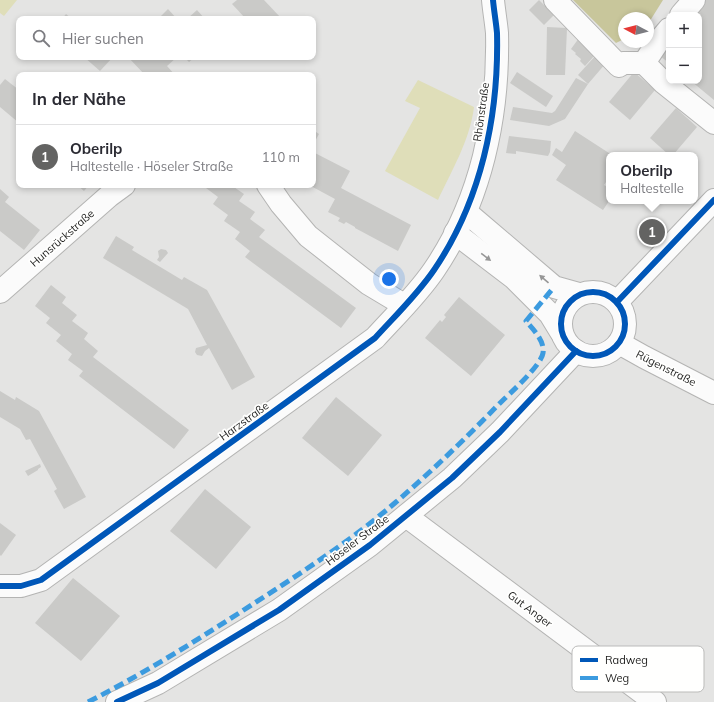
<!DOCTYPE html>
<html lang="de">
<head>
<meta charset="utf-8">
<style>
  :root { --surface:#fff; --page:#f2f2f3; --text:#2b2b33; --muted:#7c7c81; --line:#e1e1e2; --accent:#636362 }
  body { margin:0; font-family:Mulish,sans-serif; background:var(--page); color:var(--text) }
  .controls { position:absolute; right:12px; top:12px; display:grid; overflow:hidden; border-radius:8px; box-shadow:0 2px 6px #0003 }
  .controls button { width:36px; height:36px; display:grid; place-items:center; padding:0; border:0; border-bottom:1px solid var(--line); background:var(--surface); color:var(--text); font:20px sans-serif }
  .compass { position:absolute; left:618px; top:12px; width:36px; height:36px; border-radius:50%; background:var(--surface); box-shadow:0 2px 6px #0003; rotate:277deg }
  .you { position:absolute; left:389px; top:279px; width:14px; height:14px; margin:-10px; border:3px solid #fff; border-radius:50%; background:#1a73e8; box-shadow:0 0 0 6px #1a73e833 }
  .badge { display:grid; place-items:center; width:26px; height:26px; border-radius:50%; background:var(--accent); color:#fff; font-size:13px; font-weight:700 }
  .pin { position:absolute; translate:-50% -50%; border:2px solid #fff; box-shadow:0 1px 4px #0006 }
  .popup { position:absolute; left:606px; top:152px; width:92px; height:52px; box-sizing:border-box; display:grid; place-content:center; border-radius:8px; background:var(--surface); filter:drop-shadow(0 1px 3px #0005); font-size:13px; white-space:nowrap; color:var(--muted) }
  .popup b { font-size:15px; color:var(--text) }
  .popup::after { content:''; position:absolute; left:50%; top:100%; margin-left:-8px; border:8px solid transparent; border-top-color:var(--surface) }
  .list { margin:0; padding:0; list-style:none }
  h2 { display:flex; justify-content:space-between; align-items:center; height:52px; margin:0; padding:0 16px; font-size:17px }
  h2 small { font-size:13px; font-weight:400; color:var(--muted) }
  .list li { display:grid; grid-template-columns:26px 1fr auto; gap:12px; align-items:center; box-sizing:border-box; height:64px; padding:0 16px; border-top:1px solid var(--line) }
  .list b { display:block; font-size:15px; white-space:nowrap }
  .list p { margin:0; font-size:13px; white-space:nowrap; color:var(--muted) }
  .list em { font-size:13px; font-style:normal; color:var(--muted) }
  .icon { flex:none; width:22px; height:22px; fill:none; stroke:currentColor; stroke-width:2; stroke-linecap:round; stroke-linejoin:round }
  .map { position:relative; flex:none; width:714px; height:702px; overflow:hidden }
  .search { position:absolute; background:var(--surface); box-shadow:0 2px 6px #0003; left:16px; top:16px; width:300px; height:44px; display:flex; align-items:center; gap:10px; box-sizing:border-box; padding:0 14px; border-radius:8px; color:var(--muted); font-size:15px }
  .panel { position:absolute; background:var(--surface); box-shadow:0 2px 6px #0003; left:16px; top:72px; width:300px; height:116px; border-radius:8px }
  .map>svg:first-child { display:block }
  .green { fill:#dfdeb9 }
  .forest { fill:#c8c69b }
  .building { fill:#cacac8 }
  .lines { fill:none; stroke-linecap:round; stroke-linejoin:round }
  .minor-casing { stroke:#b4b4b3; stroke-width:24 }
  .major-casing { stroke:#b4b4b3; stroke-width:24 }
  .minor { stroke:#fbfbfb; stroke-width:22 }
  .major { stroke:#fbfbfb; stroke-width:22 }
  .quiet { stroke:#3c9bdf; stroke-width:5; stroke-dasharray:10 5; stroke-linecap:butt }
  .cycleway-casing { stroke:#fffffe; stroke-width:8 }
  .cycleway { stroke:#0057b8; stroke-width:6 }
  .oneway { fill:#979797 }
  .labels { text-anchor:middle; stroke-width:3.5; stroke-linejoin:round; paint-order:stroke }
  .street-label { font-size:11px; fill:#1d1d1c; stroke:#fffffe }
  .key { fill:#fffffe; stroke:#bbbbba; stroke-width:1 }
  .key-label { font-size:11px; fill:#1d1d1c }
</style>
</head>
<body>
<div class="map">
<svg width="714" height="702" viewBox="0 0 714 702">
  <rect width="100%" height="100%" fill="#e4e4e3"/>
  <g class="green">
    <path d="M 0,0 L 17,0 L 4,16 L 0,13 Z"/>
    <path d="M 418,80 L 474,107 C 470,140 452,170 438,200 L 385,171 L 420,108 L 405,101 Z"/>
  </g>
  <path class="forest" d="M 573,0 L 663,0 L 648,24 L 648,18 L 624,18 L 624,39 L 616,43 Z"/>
  <g class="building">
    <path d="M 237,0 L 264,0 L 281,18 L 246,19 L 232,4 Z"/>
    <path d="M 539,0 L 554,15 L 544,25 L 529,10 Z"/>
    <path d="M 706,0 L 714,0 L 714,100 L 691,81 L 699,81 L 699,15 L 694,15 Z"/>
    <path d="M 168,9 L 177,19 L 158,19 Z"/>
    <path d="M 197,10 L 205,19 L 187,19 Z"/>
    <path d="M 66,14 L 72,19 L 62,19 Z"/>
    <path d="M 547,27 L 567,28 L 565,75 L 546,75 Z"/>
    <path d="M 579,38 L 595,55 L 585,66 L 580,61 L 581,59 L 575,54 L 576,53 L 571,49 Z"/>
    <path d="M 669,45 L 669,63 L 660,56 Z"/>
    <path d="M 597,54 L 606,63 L 588,84 L 578,75 Z"/>
    <path d="M 84,57 L 113,57 L 100,71 Z"/>
    <path d="M 128,57 L 177,57 L 167,66 L 175,75 L 145,75 Z"/>
    <path d="M 184,57 L 195,57 L 189,62 Z"/>
    <path d="M 517,72 L 553,96 L 546,107 L 510,83 Z"/>
    <path d="M 634,72 L 655,90 L 630,120 L 609,102 Z"/>
    <path d="M 576,78 L 588,84 L 565,119 L 549,126 L 510,120 L 513,107 L 552,113 L 555,111 Z"/>
    <path d="M 5,79 L 19,90 L 19,123 L 0,107 L 0,85 Z"/>
    <path d="M 676,108 L 697,127 L 673,155 L 669,155 L 650,138 Z"/>
    <path d="M 313,130 L 319,134 L 313,145 Z"/>
    <path d="M 575,131 L 612,155 L 609,155 L 609,180 L 608,179 L 604,185 L 609,188 L 609,201 L 603,210 L 556,180 L 566,165 L 552,155 L 556,148 L 562,152 Z"/>
    <path d="M 509,136 L 551,141 L 550,152 L 548,156 L 516,151 L 516,154 L 506,153 Z"/>
    <path d="M 313,152 L 350,171 L 341,188 L 411,225 L 398,251 L 355,228 L 355,227 L 346,222 L 344,224 L 338,221 L 340,218 L 328,212 L 335,199 L 309,185 L 313,185 Z"/>
    <path d="M 77,185 L 89,185 L 84,191 Z"/>
    <path d="M 202,185 L 231,185 L 244,194 L 239,201 L 255,212 L 250,219 L 265,230 L 259,237 L 356,308 L 341,328 L 245,257 L 250,251 L 235,239 L 240,232 L 224,221 L 228,215 L 213,204 L 218,197 Z"/>
    <path d="M 0,189 L 9,197 L 5,202 L 40,230 L 24,250 L 0,231 Z"/>
    <path d="M 116,236 L 134,247 L 132,250 L 182,280 L 184,277 L 207,290 L 255,377 L 232,390 L 209,348 L 205,351 L 202,356 L 197,355 L 195,352 L 196,348 L 207,345 L 188,309 L 103,258 Z"/>
    <path d="M 161,249 L 166,250 L 168,253 L 160,262 L 157,260 L 159,257 L 158,251 Z"/>
    <path d="M 51,285 L 66,297 L 62,303 L 77,315 L 72,321 L 88,333 L 84,339 L 98,351 L 93,357 L 189,430 L 174,449 L 79,376 L 83,371 L 68,360 L 72,354 L 56,341 L 61,335 L 46,323 L 50,318 L 35,306 Z"/>
    <path d="M 459,297 L 505,335 L 471,376 L 425,338 L 440,320 L 442,322 L 446,317 L 444,315 Z"/>
    <path d="M 0,391 L 15,400 L 16,397 L 39,411 L 86,497 L 64,509 L 54,491 L 57,489 L 30,439 L 26,440 L 20,429 L 0,417 Z"/>
    <path d="M 336,397 L 382,435 L 348,476 L 302,438 Z"/>
    <path d="M 40,464 L 41,467 L 38,469 L 38,470 L 28,476 L 25,471 Z"/>
    <path d="M 205,489 L 251,527 L 216,569 L 170,531 Z"/>
    <path d="M 0,523 L 16,535 L 1,556 L 0,555 Z"/>
    <path d="M 73,578 L 120,616 L 81,661 L 35,623 Z"/>
  </g>
  <g class="lines">
    <g class="minor-casing">
      <g id="minor">
        <path d="M 555,0 L 619,66 L 623,63 L 644,63"/>
        <path d="M 681,15 L 694,0"/>
        <path d="M 669,29 L 658,42 L 644,63 L 664,83 L 714,123"/>
        <path d="M 268,185 L 281,204 L 308,236 L 369,284 L 404,305"/>
        <path d="M 466,212 L 554,287 L 579,294"/>
        <path d="M 455,233 L 514,278 L 550,314 L 561,332"/>
        <path d="M 0,292 L 109,196 L 124,185"/>
        <path d="M 619,343 L 644,357 L 714,393"/>
        <path d="M 406,516 L 655,702"/>
        <path d="M 0,586 L 21,586 L 41,580 L 375,338 C 395,316 417,295 434,270 C 481,201 499,116 497,33 C 496,22 494,11 493,0"/>
      </g>
    </g>
    <g class="major-casing">
      <g id="major">
        <circle cx="593" cy="324" r="32"/>
        <path d="M 617,302 L 714,200"/>
        <path d="M 117,702 L 158,683 L 279,610 L 370,545 L 452,478 L 500,432 L 576,351"/>
      </g>
    </g>
    <use href="#minor" class="minor"/>
    <use href="#major" class="major"/>
    <path class="quiet" d="M 88,702 C 145,673 199,639 253,604 C 301,573 352,540 396,502 C 432,471 466,438 499,404 C 509,394 541,366 543,353 C 545,341 533,329 526,321 L 554,287"/>
    <g class="cycleway-casing">
      <g id="cycleway">
        <circle cx="593" cy="324" r="32"/>
        <path d="M 617,302 L 714,200"/>
        <path d="M 0,586 L 21,586 L 41,580 L 375,338 C 395,316 417,295 434,270 C 481,201 499,116 497,33 C 496,22 494,11 493,0"/>
        <path d="M 117,702 L 158,683 L 279,610 L 370,545 L 452,478 L 500,432 L 576,351"/>
      </g>
    </g>
    <use href="#cycleway" class="cycleway"/>
  </g>
  <defs><path id="oneway-solid" d="M-6-.8H1V-3.2L6.5 0L1 3.2V.8H-6Z"/></defs>
  <g class="oneway">
    <use href="#oneway-solid" transform="translate(486 257) rotate(37)"/>
    <use href="#oneway-solid" transform="translate(544 279) rotate(-139)"/>
  </g>
  <g class="labels">
    <g class="street-label">
      <text transform="translate(481 112) rotate(-82)" y="4">Rhönstraße</text>
      <text transform="translate(62 238) rotate(-41)" y="4">Hunsrückstraße</text>
      <text transform="translate(666 368) rotate(27)" y="4">Rügenstraße</text>
      <text transform="translate(244 421) rotate(-36)" y="4">Harzstraße</text>
      <text transform="translate(357 540) rotate(-37)" y="4">Höseler Straße</text>
      <text transform="translate(530 609) rotate(37)" y="4">Gut Anger</text>
    </g>
  </g>
  <rect x="572" y="646" width="132" height="46" rx="6" class="key"/>
  <rect x="580" y="658" width="18" height="4" fill="#0057b8"/>
  <rect x="580" y="676" width="18" height="4" fill="#3c9bdf"/>
  <g class="key-label">
    <text x="605" y="664">Radweg</text>
    <text x="605" y="682">Weg</text>
  </g>
</svg>
<div class="controls">
<button>+</button>
<button>−</button>
</div>
<svg class="compass" viewBox="-18 -18 36 36"><path d="M0-13l5 13h-10z" fill="#e53935"/><path d="M0 13l5-13h-10z" fill="#7c7c81"/></svg>
<div class="you"></div>
<div class="pin badge" style="left:652px;top:232px">1</div>
<div class="popup"><b>Oberilp</b>Haltestelle</div>
<div class="search"><svg class="icon" aria-label="search" viewBox="0 0 24 24"><circle cx="10" cy="10" r="6"/><path d="M15 15l6 6"/></svg>Hier suchen</div>
<section class="panel">
<h2>In der Nähe<small></small></h2>
<ul class="list">
<li><span class="badge">1</span><div><b>Oberilp</b><p>Haltestelle · Höseler Straße</p></div><em>110 m</em></li>
</ul>
</section>
</div>
</body>
</html>
